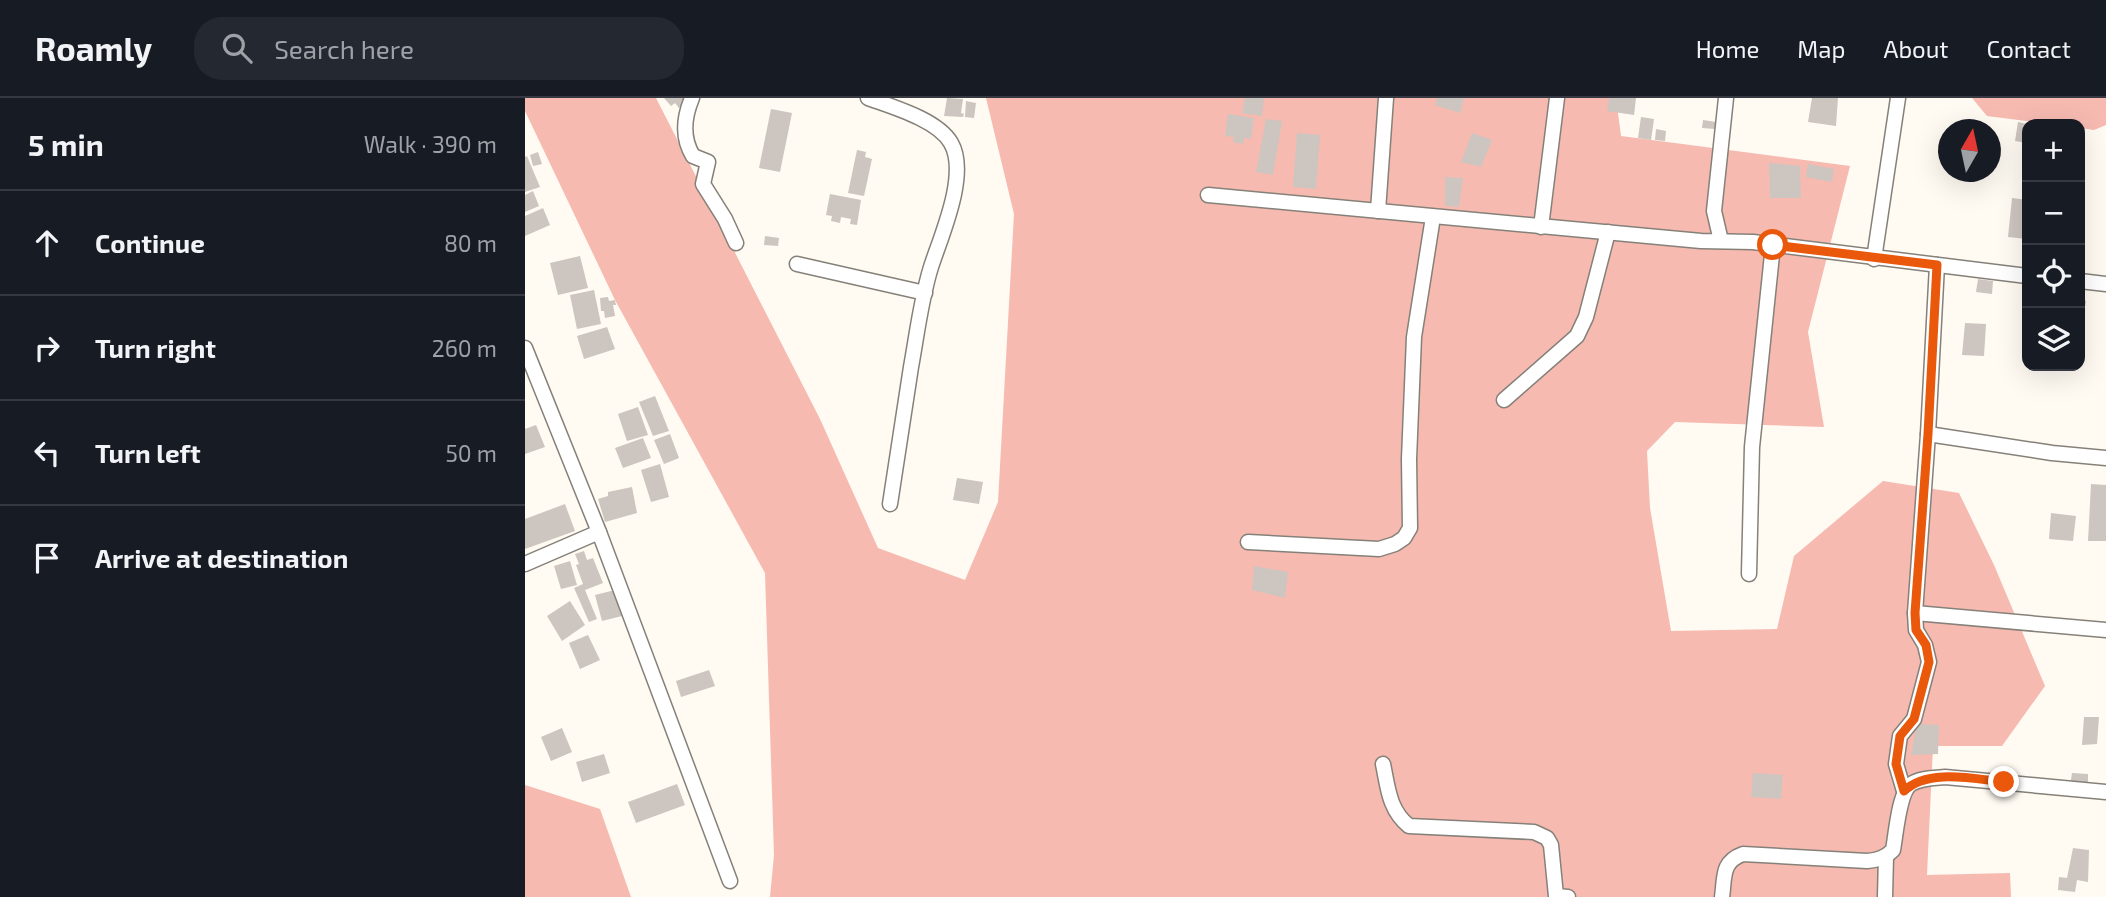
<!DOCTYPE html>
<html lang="en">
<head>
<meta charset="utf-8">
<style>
  :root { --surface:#171b24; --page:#242831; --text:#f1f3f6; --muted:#9ea1a6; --line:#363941 }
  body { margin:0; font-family:"Exo 2",sans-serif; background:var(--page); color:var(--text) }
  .controls { position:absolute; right:21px; top:21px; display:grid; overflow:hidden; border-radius:14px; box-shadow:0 7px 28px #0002 }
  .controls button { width:63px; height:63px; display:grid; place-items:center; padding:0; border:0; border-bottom:2px solid var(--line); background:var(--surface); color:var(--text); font:35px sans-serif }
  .compass { position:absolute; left:1413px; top:21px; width:63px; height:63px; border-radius:50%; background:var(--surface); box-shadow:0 7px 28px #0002; rotate:9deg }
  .stop { position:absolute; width:21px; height:21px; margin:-16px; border:5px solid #ea580c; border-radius:50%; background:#fff }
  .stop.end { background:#ea580c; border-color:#fff; box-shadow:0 2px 7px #0008 }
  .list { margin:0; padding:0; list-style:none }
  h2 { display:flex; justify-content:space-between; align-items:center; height:91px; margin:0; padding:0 28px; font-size:30px }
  h2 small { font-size:23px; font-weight:400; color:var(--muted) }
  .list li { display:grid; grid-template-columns:46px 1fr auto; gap:21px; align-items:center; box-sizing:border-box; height:105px; padding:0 28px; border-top:2px solid var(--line) }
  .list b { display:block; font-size:26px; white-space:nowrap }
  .list em { font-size:23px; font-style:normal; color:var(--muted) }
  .icon { flex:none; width:38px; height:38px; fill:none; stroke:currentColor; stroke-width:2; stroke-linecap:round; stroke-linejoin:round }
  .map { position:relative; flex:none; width:1581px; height:799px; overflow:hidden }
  header { display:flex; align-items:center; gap:42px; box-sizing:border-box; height:98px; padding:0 35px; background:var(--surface); border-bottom:2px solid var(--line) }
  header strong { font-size:33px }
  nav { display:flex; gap:38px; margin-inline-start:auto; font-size:24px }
  .search { width:490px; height:63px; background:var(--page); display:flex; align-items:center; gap:18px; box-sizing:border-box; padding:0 24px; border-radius:28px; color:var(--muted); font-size:26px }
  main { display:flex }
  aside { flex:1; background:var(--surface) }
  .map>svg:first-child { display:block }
  .green { fill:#f6bab1 }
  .building { fill:#cdc5bf }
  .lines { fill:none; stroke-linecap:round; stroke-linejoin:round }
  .minor-casing { stroke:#858179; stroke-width:17 }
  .minor { stroke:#fff; stroke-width:14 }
  .route { stroke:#ea580c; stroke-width:9 }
</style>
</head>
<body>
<header>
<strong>Roamly</strong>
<div class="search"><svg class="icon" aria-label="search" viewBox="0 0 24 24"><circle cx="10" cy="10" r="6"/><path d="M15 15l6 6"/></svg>Search here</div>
<nav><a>Home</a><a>Map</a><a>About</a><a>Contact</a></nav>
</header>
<main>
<aside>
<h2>5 min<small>Walk · 390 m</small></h2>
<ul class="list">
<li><svg class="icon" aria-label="ahead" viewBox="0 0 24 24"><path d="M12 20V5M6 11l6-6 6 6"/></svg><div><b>Continue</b></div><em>80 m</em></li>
<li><svg class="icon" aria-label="right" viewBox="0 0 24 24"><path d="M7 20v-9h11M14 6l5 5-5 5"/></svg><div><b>Turn right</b></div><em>260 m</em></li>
<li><svg class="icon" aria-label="left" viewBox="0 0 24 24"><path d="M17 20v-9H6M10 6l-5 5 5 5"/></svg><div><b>Turn left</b></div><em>50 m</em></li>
<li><svg class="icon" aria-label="arrive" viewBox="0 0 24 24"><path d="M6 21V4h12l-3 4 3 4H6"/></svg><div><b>Arrive at destination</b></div></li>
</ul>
</aside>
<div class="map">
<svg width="1581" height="799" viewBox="0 0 1581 799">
  <rect width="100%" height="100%" fill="#fffaf2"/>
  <g class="green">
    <path d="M 0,0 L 131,0 L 295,321 L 353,450 L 440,482 L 473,404 L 489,116 L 461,0 L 1091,0 L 1096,38 L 1325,68 L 1283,234 L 1299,329 L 1150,324 L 1122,353 L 1125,410 L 1146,533 L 1252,531 L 1269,458 L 1358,383 L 1434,395 L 1469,467 L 1520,588 L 1477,648 L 1408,648 L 1402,777 L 1485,775 L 1486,799 L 245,799 L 249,757 L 240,475 L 90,202 L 0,13 Z"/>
    <path d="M 1447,0 L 1581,0 L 1581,27 L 1569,32 L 1555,30 L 1555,26 L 1525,26 L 1462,18 Z"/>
    <path d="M 0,687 L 75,711 L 106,799 L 0,799 Z"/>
  </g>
  <g class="building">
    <path d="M 139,0 L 159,0 L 162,4 L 154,10 L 150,5 L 146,8 Z"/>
    <path d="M 422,0 L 438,1 L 436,15 L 439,16 L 438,19 L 419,18 Z"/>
    <path d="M 720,0 L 739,0 L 737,18 L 717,15 Z"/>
    <path d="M 912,0 L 939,0 L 935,15 L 910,7 Z"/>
    <path d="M 1084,0 L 1111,0 L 1109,17 L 1082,13 Z"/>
    <path d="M 1287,0 L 1313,0 L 1311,28 L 1283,24 Z"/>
    <path d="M 441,3 L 451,5 L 449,20 L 440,19 Z"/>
    <path d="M 246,11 L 267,15 L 255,74 L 234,70 Z"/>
    <path d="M 703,16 L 729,20 L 726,41 L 719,40 L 718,46 L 708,44 L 709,39 L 700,38 Z"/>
    <path d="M 1116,19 L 1129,21 L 1126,42 L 1113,40 Z"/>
    <path d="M 741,21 L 757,23 L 748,77 L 731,74 Z"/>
    <path d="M 1178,22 L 1191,24 L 1190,31 L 1177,30 Z"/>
    <path d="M 1493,24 L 1502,26 L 1502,45 L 1490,43 Z"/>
    <path d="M 1131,31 L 1141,33 L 1140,43 L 1130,42 Z"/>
    <path d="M 772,35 L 795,37 L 791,91 L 768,89 Z"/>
    <path d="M 947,35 L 967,42 L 956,69 L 936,64 Z"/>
    <path d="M 332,52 L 341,54 L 340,59 L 347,61 L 339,98 L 323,95 Z"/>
    <path d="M 13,54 L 17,66 L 8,68 L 5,57 Z"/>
    <path d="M 2,58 L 15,89 L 0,94 L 0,59 Z"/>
    <path d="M 1244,65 L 1275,68 L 1276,100 L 1245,100 Z"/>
    <path d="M 1283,66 L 1309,71 L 1307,84 L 1281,79 Z"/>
    <path d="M 920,79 L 938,80 L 934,109 L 920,108 Z"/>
    <path d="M 8,93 L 14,108 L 0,114 L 0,97 Z"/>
    <path d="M 305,96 L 336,102 L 332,127 L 325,126 L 326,121 L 316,119 L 315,125 L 306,123 L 307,118 L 301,117 Z"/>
    <path d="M 1487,100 L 1502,102 L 1502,141 L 1483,139 Z"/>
    <path d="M 18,110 L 25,127 L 0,138 L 0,118 Z"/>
    <path d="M 240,138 L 254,140 L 253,148 L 239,147 Z"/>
    <path d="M 55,158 L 63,190 L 33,197 L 25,165 Z"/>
    <path d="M 1453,181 L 1468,183 L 1467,196 L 1451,194 Z"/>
    <path d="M 69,192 L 76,226 L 52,231 L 45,197 Z"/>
    <path d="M 83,199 L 84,203 L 90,202 L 91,207 L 88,207 L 90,218 L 80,220 L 79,213 L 76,213 L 75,200 Z"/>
    <path d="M 1555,202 L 1561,203 L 1556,231 L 1555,231 Z"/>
    <path d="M 1440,225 L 1461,226 L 1459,258 L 1437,257 Z"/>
    <path d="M 82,229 L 90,251 L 59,261 L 52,238 Z"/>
    <path d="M 130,298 L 144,333 L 128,338 L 114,304 Z"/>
    <path d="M 113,309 L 123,337 L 102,343 L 93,316 Z"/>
    <path d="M 11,327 L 20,349 L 0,356 L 0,331 Z"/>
    <path d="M 145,336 L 154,360 L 139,366 L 129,342 Z"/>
    <path d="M 118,340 L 126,360 L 98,370 L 90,350 Z"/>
    <path d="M 135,366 L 144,399 L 126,404 L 116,372 Z"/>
    <path d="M 432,380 L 458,384 L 454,406 L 428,402 Z"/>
    <path d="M 1566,386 L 1581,387 L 1581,443 L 1563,443 Z"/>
    <path d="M 107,389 L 112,415 L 80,424 L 73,401 L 83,398 L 83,394 Z"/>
    <path d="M 40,406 L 50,433 L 0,451 L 0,421 Z"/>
    <path d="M 1526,415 L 1551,418 L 1548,443 L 1524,441 Z"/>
    <path d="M 59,453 L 62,462 L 68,460 L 78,485 L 60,492 L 72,521 L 64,524 L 49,490 L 58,486 L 51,467 L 54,466 L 50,456 Z"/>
    <path d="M 45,463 L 52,487 L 36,491 L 29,468 Z"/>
    <path d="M 729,468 L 763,474 L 760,500 L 727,492 Z"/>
    <path d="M 94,491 L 101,517 L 77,523 L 70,497 Z"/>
    <path d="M 45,503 L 60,527 L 37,543 L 22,518 Z"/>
    <path d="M 63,537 L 75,562 L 55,571 L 44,545 Z"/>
    <path d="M 184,572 L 190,588 L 156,599 L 151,583 Z"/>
    <path d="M 1559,619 L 1574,619 L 1572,646 L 1557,647 Z"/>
    <path d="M 1392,626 L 1414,627 L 1413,656 L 1386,657 Z"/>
    <path d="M 37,630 L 47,654 L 26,663 L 16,639 Z"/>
    <path d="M 79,656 L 85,675 L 57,684 L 51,664 Z"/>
    <path d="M 1228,675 L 1258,677 L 1256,701 L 1226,699 Z"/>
    <path d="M 1547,675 L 1563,676 L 1563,688 L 1545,688 Z"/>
    <path d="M 152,686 L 160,707 L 111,725 L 103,704 Z"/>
    <path d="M 1548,750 L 1564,752 L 1563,784 L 1552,782 L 1550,794 L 1533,792 L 1534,779 L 1542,780 Z"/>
  </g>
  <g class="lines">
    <g class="minor-casing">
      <g id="minor">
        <path d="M 167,0 C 159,19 157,40 168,58 L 183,64 L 178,86 L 200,121 L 211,145"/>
        <path d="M 343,0 C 368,9 413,22 426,45 C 444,76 416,138 406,169 C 396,201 392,236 386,269 C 379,315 372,360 365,406"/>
        <path d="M 683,97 L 1176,143 L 1228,144 L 1502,178"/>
        <path d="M 853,113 L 861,0"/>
        <path d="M 1016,129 L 1032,0"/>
        <path d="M 1196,143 L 1189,113 L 1201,0"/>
        <path d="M 1349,161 L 1373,0"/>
        <path d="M 272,166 L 400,195"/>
        <path d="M 1555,183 L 1581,186"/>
        <path d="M 0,250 L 74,434 L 205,783"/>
        <path d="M 979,302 L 1052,238 L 1061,219 L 1083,134"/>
        <path d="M 1403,336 L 1527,355 L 1581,360"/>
        <path d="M 723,444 L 854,451 L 870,446 L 879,440 L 885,430 L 884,361 L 889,239 L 908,119"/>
        <path d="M 0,466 L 74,434"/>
        <path d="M 1224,476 L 1227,349 L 1248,147"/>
        <path d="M 1390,515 L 1581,532"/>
        <path d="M 858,666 C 863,690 864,712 884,728 L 1009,734 L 1022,740 L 1026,747 L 1031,798 L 1043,799"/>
        <path d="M 1379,693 L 1371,666 L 1375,638 L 1389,621 L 1404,564 L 1400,547 L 1391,532 L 1390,515 L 1403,336 L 1412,167"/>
        <path d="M 1197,799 C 1200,779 1196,764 1218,756 L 1342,763 C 1353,762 1360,760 1368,752 C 1371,736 1374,694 1386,686 C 1395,680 1409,680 1420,679 L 1581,694"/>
        <path d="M 1360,799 L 1361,758"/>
      </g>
    </g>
    <use href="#minor" class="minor"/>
  </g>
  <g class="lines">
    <path class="route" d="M 1248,147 L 1412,167 L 1403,336 L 1390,515 L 1391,532 L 1401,547 L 1404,564 L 1389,621 L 1375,638 L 1371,666 L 1379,693 C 1403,670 1449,681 1479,684"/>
  </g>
</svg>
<div class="controls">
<button>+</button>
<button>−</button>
<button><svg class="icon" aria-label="locate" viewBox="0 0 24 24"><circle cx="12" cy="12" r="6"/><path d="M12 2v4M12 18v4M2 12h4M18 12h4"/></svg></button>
<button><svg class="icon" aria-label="layers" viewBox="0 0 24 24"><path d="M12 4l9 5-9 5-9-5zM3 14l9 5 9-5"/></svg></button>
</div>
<svg class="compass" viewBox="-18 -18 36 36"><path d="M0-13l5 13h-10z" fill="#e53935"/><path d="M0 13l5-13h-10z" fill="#9ea1a6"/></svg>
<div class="stop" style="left:1248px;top:147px"></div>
<div class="stop end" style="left:1479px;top:684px"></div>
</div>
</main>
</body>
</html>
